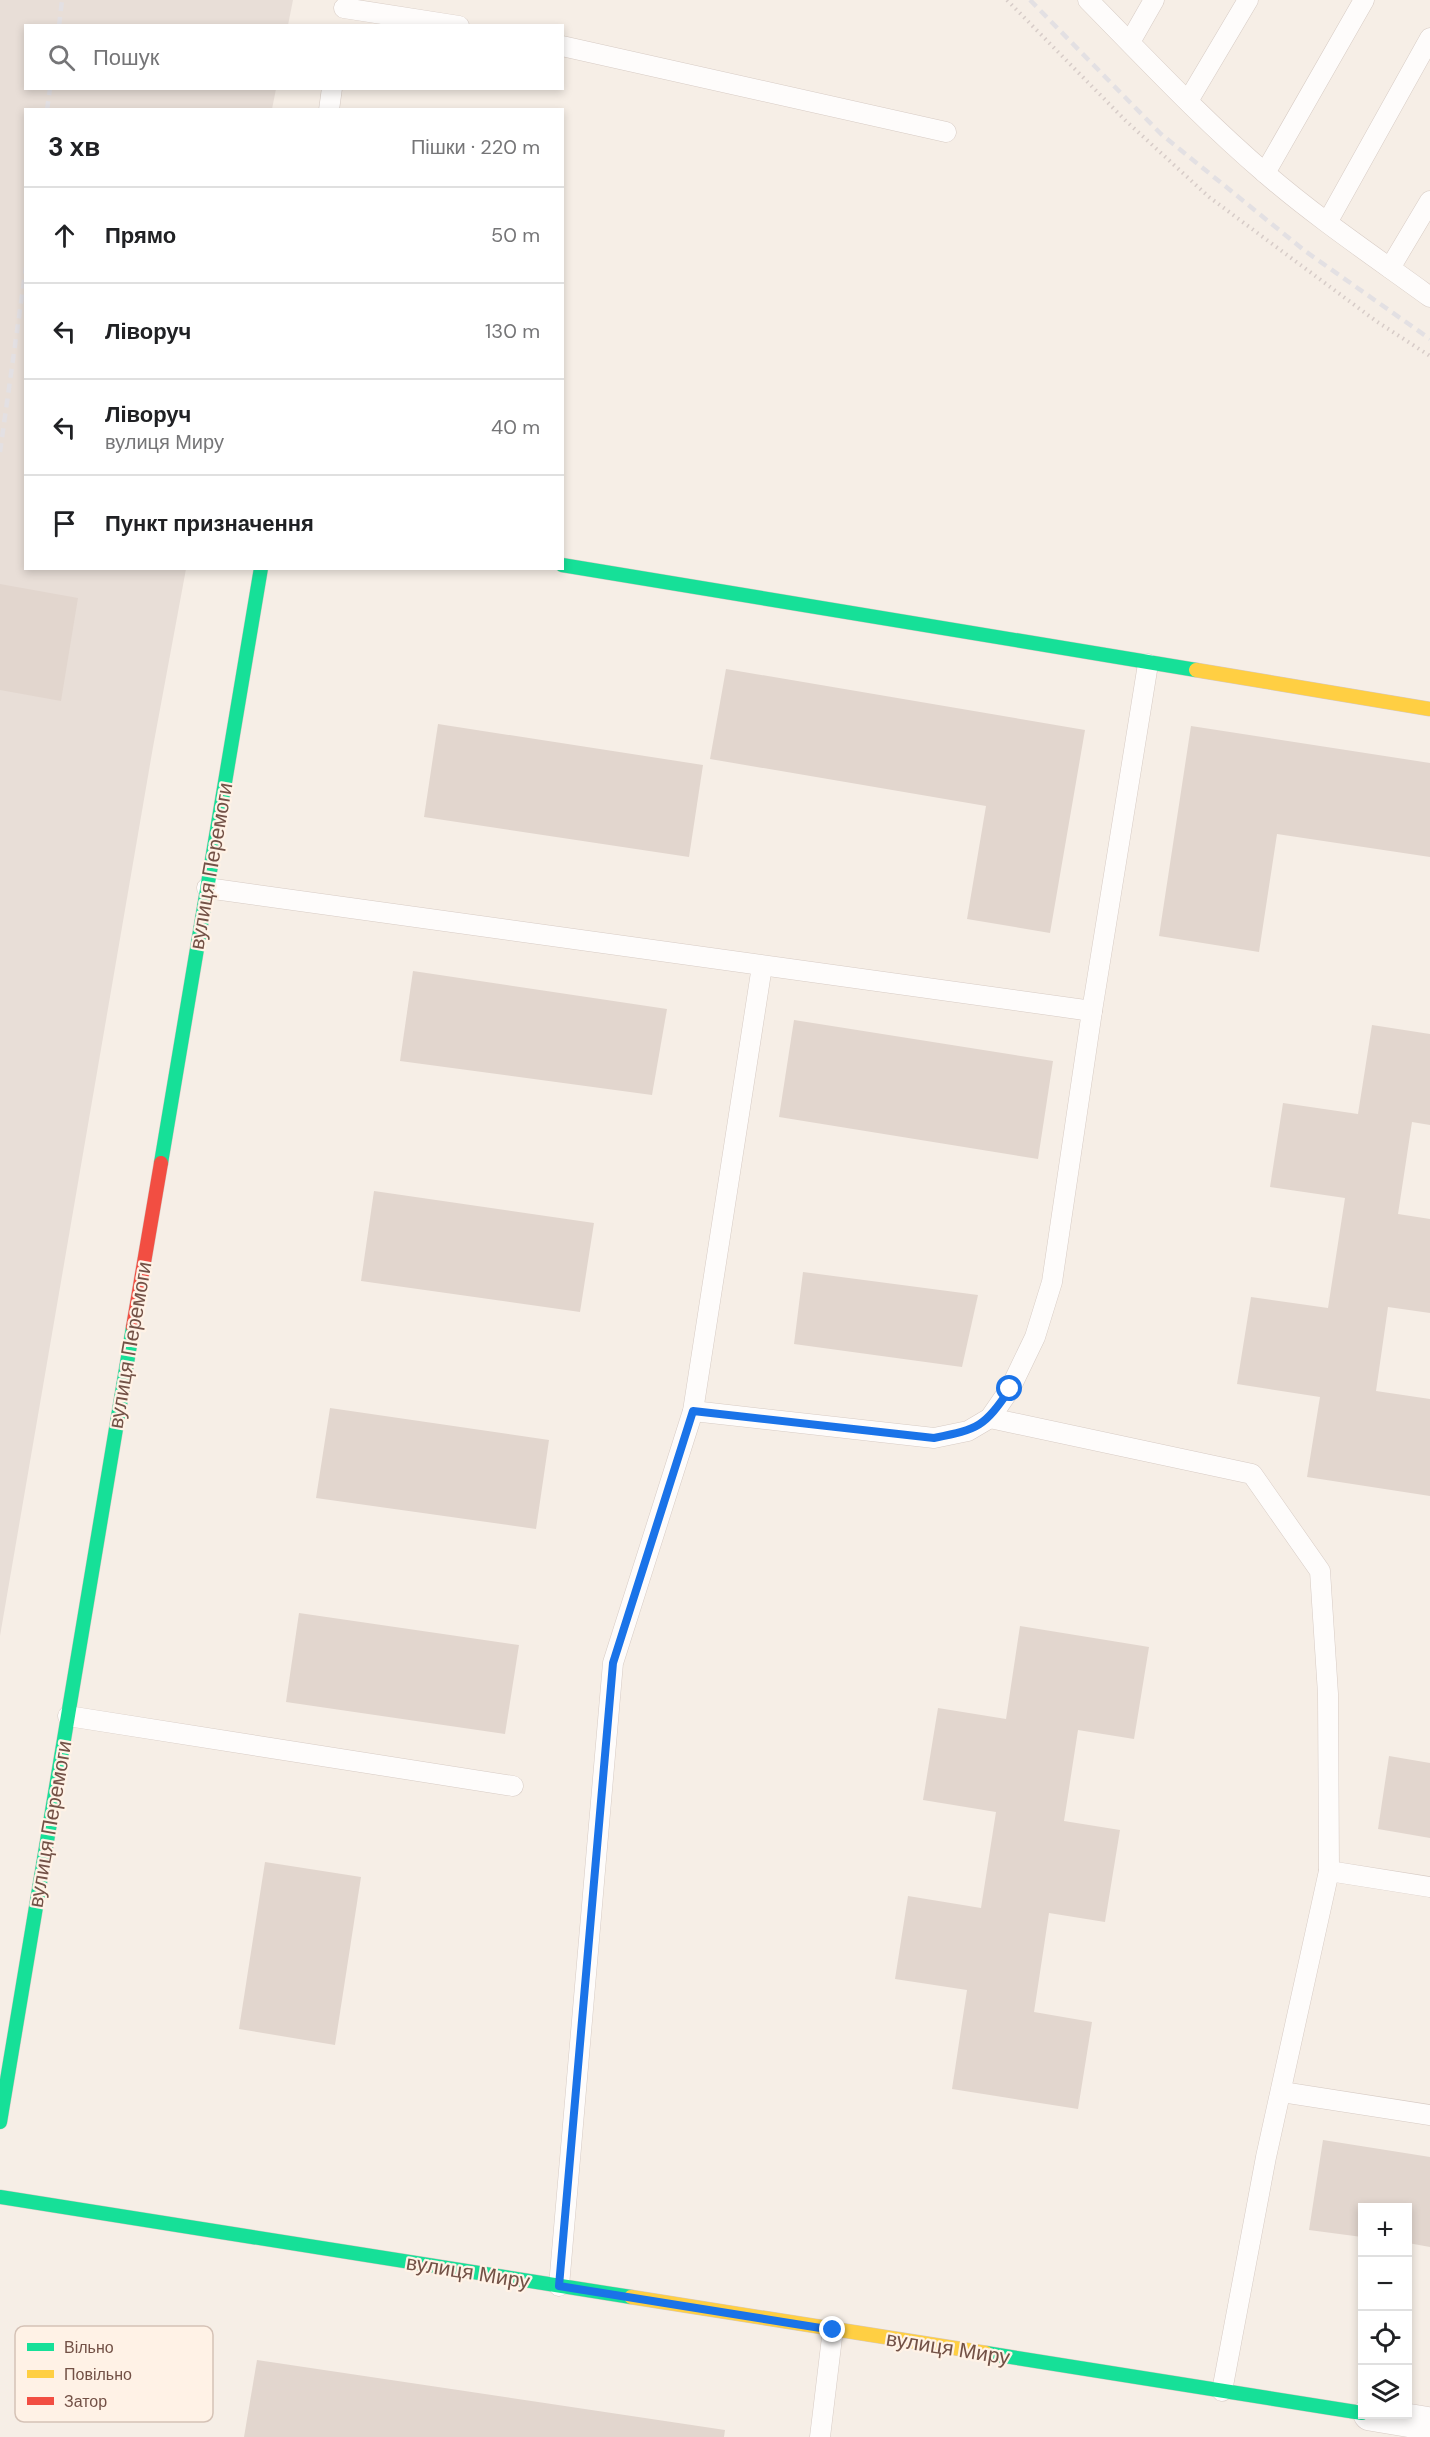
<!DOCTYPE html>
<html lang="uk">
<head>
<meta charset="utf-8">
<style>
  :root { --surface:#fff; --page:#f6f6f6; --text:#202124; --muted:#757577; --line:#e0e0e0 }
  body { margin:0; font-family:"DM Sans",sans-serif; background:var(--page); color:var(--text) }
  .controls { position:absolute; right:18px; bottom:18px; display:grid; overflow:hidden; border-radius:0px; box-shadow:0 3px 9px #0003 }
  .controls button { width:54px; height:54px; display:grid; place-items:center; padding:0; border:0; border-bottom:2px solid var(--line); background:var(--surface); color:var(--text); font:30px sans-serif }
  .stop { position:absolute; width:18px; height:18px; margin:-14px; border:4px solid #1a73e8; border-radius:50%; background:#fff }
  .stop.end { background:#1a73e8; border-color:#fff; box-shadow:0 2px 6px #0008 }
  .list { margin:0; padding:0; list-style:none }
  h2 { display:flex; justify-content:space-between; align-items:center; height:78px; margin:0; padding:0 24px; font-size:26px }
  h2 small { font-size:20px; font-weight:400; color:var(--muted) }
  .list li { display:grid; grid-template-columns:39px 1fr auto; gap:18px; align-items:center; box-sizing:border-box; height:96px; padding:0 24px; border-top:2px solid var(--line) }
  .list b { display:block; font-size:22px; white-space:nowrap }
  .list p { margin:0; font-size:20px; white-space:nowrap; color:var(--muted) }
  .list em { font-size:20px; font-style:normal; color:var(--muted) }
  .icon { flex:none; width:33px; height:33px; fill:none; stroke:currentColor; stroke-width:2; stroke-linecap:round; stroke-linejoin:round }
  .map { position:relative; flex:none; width:1430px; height:2437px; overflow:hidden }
  .search { position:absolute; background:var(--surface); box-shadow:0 3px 9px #0003; left:24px; top:24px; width:540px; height:66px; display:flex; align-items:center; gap:15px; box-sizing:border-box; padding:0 21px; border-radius:0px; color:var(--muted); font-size:22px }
  .panel { position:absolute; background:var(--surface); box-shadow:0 3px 9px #0003; left:24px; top:108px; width:540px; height:462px; border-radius:0px }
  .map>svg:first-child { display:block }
  .industrial { fill:#e8ded7 }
  .building { fill:#e2d6ce }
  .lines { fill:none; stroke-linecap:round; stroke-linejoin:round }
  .lane-casing { stroke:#d7cbc4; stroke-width:21 }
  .street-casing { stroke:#d7cbc4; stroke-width:34 }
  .fast-casing { stroke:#d6c9c3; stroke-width:15 }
  .slow-casing { stroke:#d6c9c3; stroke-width:15 }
  .jam-casing { stroke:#d6c9c3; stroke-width:15 }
  .path { stroke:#d7ccc8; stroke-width:4; stroke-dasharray:1.5 4.5; stroke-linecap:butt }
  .lane { stroke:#fefcfb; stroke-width:20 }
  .street { stroke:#fefcfb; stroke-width:33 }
  .fast { stroke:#16e098; stroke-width:14 }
  .slow { stroke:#ffcf43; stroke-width:14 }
  .jam { stroke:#f24e42; stroke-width:14 }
  .rail { stroke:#e3e0e3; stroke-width:4.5; stroke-dasharray:9 6; stroke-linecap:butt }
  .route { stroke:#1a73e8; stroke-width:8 }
  .labels { text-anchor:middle; stroke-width:4.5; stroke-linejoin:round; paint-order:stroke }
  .street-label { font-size:21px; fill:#735146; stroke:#fff2e6 }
  .key { fill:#fff2e6; stroke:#d5c2b6; stroke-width:1.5 }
  .key-label { font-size:16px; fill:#735146 }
</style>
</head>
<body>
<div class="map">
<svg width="1430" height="2437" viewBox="0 0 1430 2437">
  <rect width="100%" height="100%" fill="#f6eee6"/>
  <path class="industrial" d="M 0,0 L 293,0 L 288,25 L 26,26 L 26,88 L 276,89 L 272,109 L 26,110 L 26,568 L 186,569 L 153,747 L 0,1636 Z"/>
  <g class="building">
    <path d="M 0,584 L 78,598 L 61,701 L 0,690 Z"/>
    <path d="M 726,669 L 1085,730 L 1050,933 L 967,919 L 986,806 L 710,759 Z"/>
    <path d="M 438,724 L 703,765 L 689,857 L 424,817 Z"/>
    <path d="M 1191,726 L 1430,763 L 1430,857 L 1277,834 L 1259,952 L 1159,936 Z"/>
    <path d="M 413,971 L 667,1009 L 652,1095 L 400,1061 Z"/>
    <path d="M 794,1020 L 1053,1061 L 1038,1159 L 779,1117 Z"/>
    <path d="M 1372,1025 L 1430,1034 L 1430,1125 L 1412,1122 L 1398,1214 L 1430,1219 L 1430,1313 L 1388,1307 L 1376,1391 L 1430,1399 L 1430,1496 L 1307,1477 L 1320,1397 L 1237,1384 L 1251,1297 L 1328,1308 L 1345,1198 L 1270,1187 L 1283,1103 L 1358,1114 Z"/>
    <path d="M 374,1191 L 594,1223 L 580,1312 L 361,1281 Z"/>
    <path d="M 803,1272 L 978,1295 L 962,1367 L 794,1344 Z"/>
    <path d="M 330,1408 L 549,1440 L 536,1529 L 316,1498 Z"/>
    <path d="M 299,1613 L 519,1645 L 505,1734 L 286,1702 Z"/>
    <path d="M 1020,1626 L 1149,1647 L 1134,1739 L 1078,1730 L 1064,1821 L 1120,1830 L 1105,1922 L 1049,1913 L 1034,2012 L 1092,2022 L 1078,2109 L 952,2089 L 967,1990 L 895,1979 L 908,1896 L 981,1908 L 996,1812 L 923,1800 L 938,1708 L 1006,1719 Z"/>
    <path d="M 1389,1756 L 1430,1763 L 1430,1838 L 1378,1829 Z"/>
    <path d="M 265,1862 L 361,1877 L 335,2045 L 239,2029 Z"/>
    <path d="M 1323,2140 L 1430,2157 L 1430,2247 L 1408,2243 L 1408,2208 L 1362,2208 L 1362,2237 L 1309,2230 Z"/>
    <path d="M 257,2360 L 725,2430 L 724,2437 L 244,2437 Z"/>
  </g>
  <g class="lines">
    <g class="lane-casing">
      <g id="lane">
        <path d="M 1088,0 C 1146,59 1203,120 1265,173 C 1317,218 1375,257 1430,297"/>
        <path d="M 344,8 L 459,26"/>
        <path d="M 1130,42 L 1154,0"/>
        <path d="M 562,46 L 946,132"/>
        <path d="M 1188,101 L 1248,0"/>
        <path d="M 329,110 L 332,88"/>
        <path d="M 1265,173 L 1364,0"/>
        <path d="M 1328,221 L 1430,38"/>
        <path d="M 1390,268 L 1430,201"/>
        <path d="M 207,888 L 1092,1011"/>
        <path d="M 693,1411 L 934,1438 L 968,1431 L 990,1418 L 1010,1389 L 1035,1337 L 1052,1282 L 1092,1011 L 1148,664"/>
        <path d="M 990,1418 L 1252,1474 L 1320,1571 L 1328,1694 L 1329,1871 L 1266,2157 L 1222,2391"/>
        <path d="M 68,1716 L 513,1786"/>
        <path d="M 1329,1871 L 1430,1887"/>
        <path d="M 1282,2092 L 1430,2115"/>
        <path d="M 559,2286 L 613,1663 L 693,1411 L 762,966"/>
        <path d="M 820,2437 L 833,2329"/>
      </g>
    </g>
    <g class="street-casing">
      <path id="street" d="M 1370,2414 L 1430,2424"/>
    </g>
    <g class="fast-casing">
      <g id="fast">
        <path d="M 562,565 L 1196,670"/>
        <path d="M 161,1163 L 261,568"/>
        <path d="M 0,2122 L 133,1327"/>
        <path d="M 0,2197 L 631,2297"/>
        <path d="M 986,2353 L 1362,2413"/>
      </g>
    </g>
    <g class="slow-casing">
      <g id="slow">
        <path d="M 1196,670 L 1430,709"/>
        <path d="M 631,2297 L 986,2353"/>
      </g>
    </g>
    <g class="jam-casing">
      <path id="jam" d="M 133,1327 L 161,1163"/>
    </g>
    <path class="path" d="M 1007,0 L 1125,120 L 1209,197 L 1376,321 L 1430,356"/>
    <use href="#lane" class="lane"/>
    <use href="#street" class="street"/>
    <use href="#fast" class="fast"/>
    <use href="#slow" class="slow"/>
    <use href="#jam" class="jam"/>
    <g class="rail">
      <path d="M 1030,0 L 1161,134 L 1305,251 L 1430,339"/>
      <path d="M 59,26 L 62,0"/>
      <path d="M 47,110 L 50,88"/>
      <path d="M 0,452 L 26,267"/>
    </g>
  </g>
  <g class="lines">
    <path class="route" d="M 833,2330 L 559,2286 L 613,1663 L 693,1411 L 934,1438 C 979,1429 984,1427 1010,1389"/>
  </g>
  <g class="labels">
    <g class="street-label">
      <text transform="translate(211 866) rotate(-80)" y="7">вулиця Перемоги</text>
      <text transform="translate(130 1345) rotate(-80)" y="7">вулиця Перемоги</text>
      <text transform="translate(50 1824) rotate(-80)" y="7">вулиця Перемоги</text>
      <text transform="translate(468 2272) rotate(9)" y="7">вулиця Миру</text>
      <text transform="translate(948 2348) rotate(9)" y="7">вулиця Миру</text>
    </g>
  </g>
  <rect x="15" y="2326" width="198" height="96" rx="9" class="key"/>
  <rect x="27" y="2343" width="27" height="8" fill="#16e098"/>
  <rect x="27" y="2370" width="27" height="8" fill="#ffcf43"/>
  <rect x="27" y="2397" width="27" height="8" fill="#f24e42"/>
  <g class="key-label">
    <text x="64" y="2353">Вільно</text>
    <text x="64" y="2380">Повільно</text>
    <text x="64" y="2407">Затор</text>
  </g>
</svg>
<div class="controls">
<button>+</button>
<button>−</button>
<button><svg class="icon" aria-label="locate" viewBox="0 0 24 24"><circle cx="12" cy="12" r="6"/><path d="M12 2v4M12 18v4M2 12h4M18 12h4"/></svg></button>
<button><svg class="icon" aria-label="layers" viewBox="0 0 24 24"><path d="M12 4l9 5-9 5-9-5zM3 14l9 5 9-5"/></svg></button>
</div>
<div class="stop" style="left:1010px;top:1389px"></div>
<div class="stop end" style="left:833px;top:2330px"></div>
<div class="search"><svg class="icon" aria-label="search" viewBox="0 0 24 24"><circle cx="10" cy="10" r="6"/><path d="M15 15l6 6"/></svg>Пошук</div>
<section class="panel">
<h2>3 хв<small>Пішки · 220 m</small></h2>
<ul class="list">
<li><svg class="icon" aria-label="ahead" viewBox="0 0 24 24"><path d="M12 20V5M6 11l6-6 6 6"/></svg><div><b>Прямо</b></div><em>50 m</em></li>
<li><svg class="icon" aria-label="left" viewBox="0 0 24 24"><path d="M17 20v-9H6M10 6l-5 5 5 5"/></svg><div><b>Ліворуч</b></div><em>130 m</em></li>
<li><svg class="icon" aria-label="left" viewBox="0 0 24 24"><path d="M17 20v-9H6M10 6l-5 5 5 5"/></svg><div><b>Ліворуч</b><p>вулиця Миру</p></div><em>40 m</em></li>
<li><svg class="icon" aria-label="arrive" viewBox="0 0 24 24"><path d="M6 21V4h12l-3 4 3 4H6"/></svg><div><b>Пункт призначення</b></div></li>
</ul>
</section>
</div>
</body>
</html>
